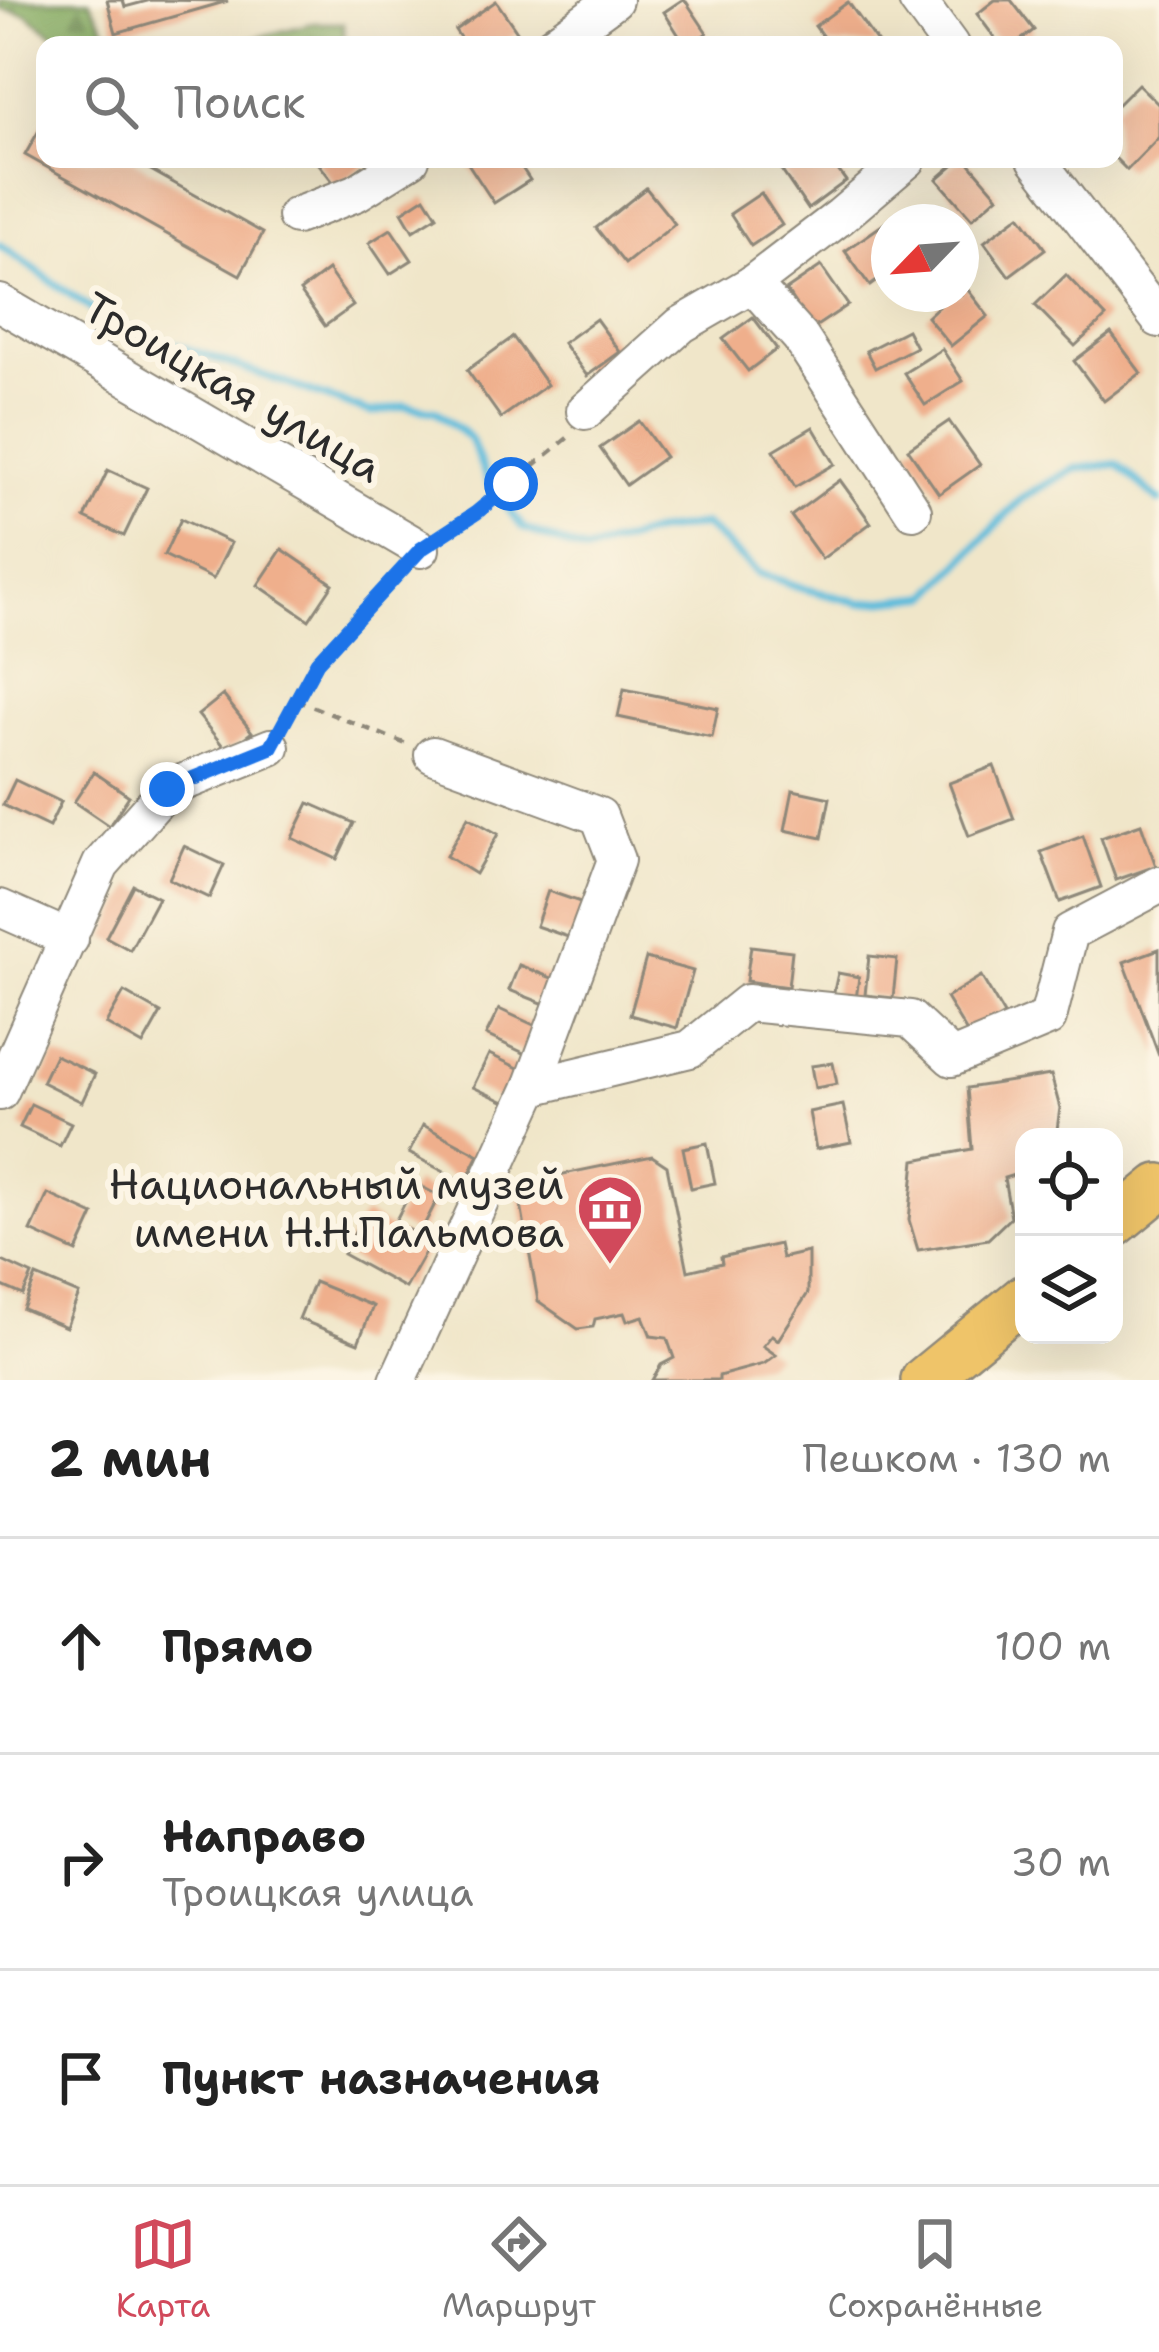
<!DOCTYPE html>
<html lang="ru">
<head>
<meta charset="utf-8">
<style>
  :root { --surface:#fff; --page:#f6f6f6; --text:#222; --muted:#767676; --line:#e0e0e0; --accent:#d1495b }
  body { margin:0; font-family:"Shantell Sans",sans-serif; background:var(--page); color:var(--text) }
  .controls { position:absolute; right:36px; bottom:36px; display:grid; overflow:hidden; border-radius:24px; box-shadow:0 12px 48px #0002 }
  .controls button { width:108px; height:108px; display:grid; place-items:center; padding:0; border:0; border-bottom:3px solid var(--line); background:var(--surface); color:var(--text); font:60px sans-serif }
  .compass { position:absolute; left:871px; top:204px; width:108px; height:108px; border-radius:50%; background:var(--surface); box-shadow:0 12px 48px #0002; rotate:245deg }
  .stop { position:absolute; width:36px; height:36px; margin:-27px; border:9px solid #1a73e8; border-radius:50%; background:#fff }
  .stop.end { background:#1a73e8; border-color:#fff; box-shadow:0 3px 12px #0008 }
  .list { margin:0; padding:0; list-style:none }
  h2 { display:flex; justify-content:space-between; align-items:center; height:156px; margin:0; padding:0 48px; font-size:51px }
  h2 small { font-size:39px; font-weight:400; color:var(--muted) }
  .list li { display:grid; grid-template-columns:78px 1fr auto; gap:36px; align-items:center; box-sizing:border-box; height:216px; padding:0 48px; border-top:3px solid var(--line) }
  .list b { display:block; font-size:45px; white-space:nowrap }
  .list p { margin:0; font-size:39px; white-space:nowrap; color:var(--muted) }
  .list em { font-size:39px; font-style:normal; color:var(--muted) }
  .icon { flex:none; width:66px; height:66px; fill:none; stroke:currentColor; stroke-width:2; stroke-linecap:round; stroke-linejoin:round }
  .map { position:relative; flex:none; width:1159px; height:1380px; overflow:hidden }
  .search { position:absolute; background:var(--surface); box-shadow:0 12px 48px #0002; left:36px; right:36px; top:36px; height:132px; display:flex; align-items:center; gap:30px; box-sizing:border-box; padding:0 42px; border-radius:24px; color:var(--muted); font-size:45px }
  .sheet { height:804px; background:var(--surface) }
  nav { display:flex; justify-content:space-around; align-items:center; box-sizing:border-box; height:168px; border-top:3px solid var(--line); background:var(--surface); font-size:33px; color:var(--muted) }
  nav a { display:grid; justify-items:center; gap:6px }
  nav .on { color:var(--accent) }
  .map>svg:first-child { display:block }
  .forest { fill:url(#forest-firs); stroke:#586a46; stroke-width:3 }
  .lines { fill:none; stroke-linecap:round; stroke-linejoin:round }
  .stream { stroke:#5dbcdb; stroke-width:8 }
  .building { fill:#efaf8c }
  .minor-casing { stroke:#8e887a; stroke-width:40 }
  .major-casing { stroke:#8e887a; stroke-width:50 }
  .path { stroke:#8e887a; stroke-width:4.5; stroke-dasharray:9 9; stroke-linecap:butt }
  .minor { stroke:#fff; stroke-width:36 }
  .major { stroke:#efc469; stroke-width:45 }
  .route { stroke:#1a73e8; stroke-width:15 }
  .labels { text-anchor:middle; stroke-width:12; stroke-linejoin:round; paint-order:stroke }
  .street-label { font-size:42px; fill:#2b2b2b; stroke:#fcf5e5 }
  .poi-label { font-size:42px; fill:#2b2b2b; stroke:#fcf5e5; text-anchor:end }
</style>
</head>
<body>
<div class="map">
<svg width="1159" height="1380" viewBox="0 0 1159 1380">
  <defs>
    <pattern id="forest-firs" width="22" height="20" patternUnits="userSpaceOnUse" patternTransform="scale(3)"><rect width="22" height="20" fill="#84aa60"/><path d="M5 1l3.5 6h-7zM16 11l3.5 6h-7z" fill="#6c8b4f"/></pattern>
  </defs>
  <rect width="100%" height="100%" fill="#fcf5e5"/>
  <filter id="ink" filterUnits="userSpaceOnUse"><feTurbulence type="fractalNoise" baseFrequency=".00833" numOctaves="2"/><feDisplacementMap in="SourceGraphic" scale="24" xChannelSelector="R" yChannelSelector="G"/><feConvolveMatrix kernelMatrix="1 2 1 2 8 2 1 2 1" color-interpolation-filters="sRGB"/></filter>
  <filter id="wash" filterUnits="userSpaceOnUse"><feTurbulence type="fractalNoise" baseFrequency=".004" numOctaves="4" result="noise"/><feDisplacementMap in="SourceGraphic" scale="48" xChannelSelector="R" yChannelSelector="G"/><feGaussianBlur stdDeviation="2.7" result="paint"/><feColorMatrix in="noise" values="0 0 0 0 0 0 0 0 0 0 0 0 0 0 0 0 0 1.4 0 .05"/><feComposite in="paint" operator="in"/></filter>
  <g filter="url(#wash)">
    <rect width="100%" height="100%" fill="#f0e6c9"/>
    <g class="forest">
      <path d="M 0,0 L 90,0 L 110,38 L 186,45 L 68,45 L 26,14 L 0,9 Z"/>
      <path d="M 313,23 L 343,23 L 345,45 L 228,45 Z"/>
    </g>
    <g class="lines">
      <path class="stream" d="M 0,245 L 108,321 L 371,413 L 405,406 L 436,411 L 470,438 L 488,482 L 523,528 L 585,552 L 659,531 L 704,525 L 758,573 L 809,590 L 861,603 L 929,596 L 1023,497 L 1074,469 L 1117,464 L 1159,501"/>
    </g>
    <g id="blocks">
      <g class="building">
        <path d="M 107,0 L 123,0 L 125,7 L 151,0 L 228,1 L 116,33 Z"/>
        <path d="M 682,0 L 685,0 L 707,33 L 689,45 L 685,45 L 664,12 Z"/>
        <path d="M 995,0 L 1011,0 L 1034,30 L 1014,45 L 1000,45 L 977,14 Z"/>
        <path d="M 496,1 L 518,33 L 501,45 L 465,45 L 455,30 Z"/>
        <path d="M 848,2 L 879,45 L 829,45 L 815,26 Z"/>
        <path d="M 1138,84 L 1159,105 L 1159,137 L 1127,170 L 1114,157 L 1114,108 Z"/>
        <path d="M 45,120 L 45,159 L 131,159 L 263,233 L 240,275 L 25,155 Z"/>
        <path d="M 315,159 L 373,159 L 336,186 Z"/>
        <path d="M 472,159 L 516,159 L 530,180 L 494,203 L 467,162 Z"/>
        <path d="M 799,159 L 830,159 L 846,181 L 808,209 L 782,171 Z"/>
        <path d="M 960,159 L 966,159 L 998,196 L 972,219 L 937,179 Z"/>
        <path d="M 646,188 L 675,224 L 625,264 L 596,228 Z"/>
        <path d="M 761,193 L 782,225 L 751,246 L 730,214 Z"/>
        <path d="M 425,197 L 437,216 L 413,231 L 402,212 Z"/>
        <path d="M 1020,215 L 1045,249 L 1009,276 L 984,242 Z"/>
        <path d="M 885,223 L 889,230 L 889,272 L 870,286 L 845,251 Z"/>
        <path d="M 391,229 L 412,260 L 390,274 L 369,243 Z"/>
        <path d="M 821,266 L 848,305 L 812,329 L 786,290 Z"/>
        <path d="M 328,270 L 353,306 L 325,326 L 300,291 Z"/>
        <path d="M 1066,275 L 1106,317 L 1075,346 L 1035,305 Z"/>
        <path d="M 961,281 L 988,316 L 951,346 L 927,317 L 952,294 L 961,294 Z"/>
        <path d="M 753,317 L 777,349 L 748,371 L 723,339 Z"/>
        <path d="M 596,319 L 620,352 L 587,376 L 563,343 Z"/>
        <path d="M 907,330 L 916,347 L 875,368 L 866,351 Z"/>
        <path d="M 1111,333 L 1141,373 L 1104,401 L 1074,361 Z"/>
        <path d="M 513,337 L 547,385 L 501,418 L 467,370 Z"/>
        <path d="M 942,349 L 963,381 L 925,405 L 904,373 Z"/>
        <path d="M 639,421 L 665,457 L 626,485 L 600,448 Z"/>
        <path d="M 949,421 L 980,465 L 939,494 L 908,449 Z"/>
        <path d="M 813,427 L 835,464 L 795,487 L 774,450 Z"/>
        <path d="M 108,470 L 147,488 L 124,536 L 85,518 Z"/>
        <path d="M 840,480 L 871,523 L 822,559 L 791,516 Z"/>
        <path d="M 181,519 L 231,543 L 213,579 L 164,555 Z"/>
        <path d="M 282,549 L 333,584 L 309,620 L 258,585 Z"/>
        <path d="M 624,689 L 718,708 L 712,737 L 618,717 Z"/>
        <path d="M 223,695 L 252,732 L 227,751 L 198,715 Z"/>
        <path d="M 994,766 L 1014,819 L 969,836 L 949,783 Z"/>
        <path d="M 94,772 L 129,796 L 109,826 L 74,802 Z"/>
        <path d="M 15,780 L 61,802 L 49,827 L 3,805 Z"/>
        <path d="M 793,790 L 830,798 L 822,838 L 785,830 Z"/>
        <path d="M 309,803 L 354,823 L 337,859 L 292,838 Z"/>
        <path d="M 468,817 L 498,834 L 475,874 L 446,856 Z"/>
        <path d="M 1141,824 L 1156,866 L 1116,880 L 1101,838 Z"/>
        <path d="M 1083,836 L 1101,887 L 1060,902 L 1041,852 Z"/>
        <path d="M 184,846 L 224,865 L 209,898 L 169,879 Z"/>
        <path d="M 133,885 L 158,898 L 130,950 L 106,937 Z"/>
        <path d="M 548,891 L 592,906 L 580,941 L 536,926 Z"/>
        <path d="M 751,946 L 792,951 L 788,987 L 746,981 Z"/>
        <path d="M 1159,949 L 1159,1056 L 1124,962 Z"/>
        <path d="M 869,956 L 897,959 L 893,998 L 865,995 Z"/>
        <path d="M 646,958 L 693,971 L 677,1028 L 630,1015 Z"/>
        <path d="M 519,965 L 562,982 L 552,1007 L 509,990 Z"/>
        <path d="M 838,973 L 859,977 L 855,1007 L 831,1005 Z"/>
        <path d="M 981,976 L 1004,1015 L 969,1036 L 946,998 Z"/>
        <path d="M 124,992 L 161,1013 L 143,1045 L 106,1024 Z"/>
        <path d="M 499,1009 L 538,1027 L 526,1054 L 486,1035 Z"/>
        <path d="M 489,1054 L 520,1069 L 505,1102 L 473,1087 Z"/>
        <path d="M 55,1055 L 95,1074 L 82,1102 L 42,1082 Z"/>
        <path d="M 833,1063 L 837,1084 L 815,1088 L 811,1066 Z"/>
        <path d="M 1051,1075 L 1060,1108 L 1056,1137 L 1024,1137 L 1024,1172 L 1004,1178 L 1011,1217 L 988,1239 L 918,1250 L 909,1220 L 915,1160 L 972,1149 L 967,1088 Z"/>
        <path d="M 31,1104 L 71,1123 L 60,1146 L 20,1127 Z"/>
        <path d="M 843,1105 L 851,1142 L 816,1149 L 809,1112 Z"/>
        <path d="M 423,1125 L 479,1155 L 465,1183 L 409,1153 Z"/>
        <path d="M 707,1143 L 715,1183 L 691,1188 L 683,1148 Z"/>
        <path d="M 652,1156 L 667,1166 L 688,1271 L 722,1263 L 721,1257 L 779,1244 L 782,1258 L 808,1252 L 808,1293 L 778,1340 L 772,1335 L 763,1346 L 776,1355 L 764,1364 L 719,1376 L 719,1380 L 652,1380 L 661,1365 L 674,1358 L 667,1338 L 651,1336 L 643,1316 L 627,1321 L 624,1313 L 595,1319 L 593,1327 L 578,1329 L 538,1301 L 519,1194 L 529,1181 Z"/>
        <path d="M 415,1183 L 439,1196 L 419,1235 L 395,1222 Z"/>
        <path d="M 48,1194 L 94,1215 L 77,1252 L 31,1231 Z"/>
        <path d="M 364,1214 L 427,1249 L 405,1288 L 343,1254 Z"/>
        <path d="M 0,1260 L 32,1275 L 23,1295 L 0,1285 Z"/>
        <path d="M 36,1276 L 79,1294 L 66,1327 L 23,1309 Z"/>
        <path d="M 314,1282 L 373,1306 L 358,1343 L 299,1319 Z"/>
      </g>
    </g>
  </g>
  <g filter="url(#ink)">
    <use href="#blocks" fill-opacity="0" stroke="#8e887a" stroke-width="3"/>
    <g class="lines">
      <g class="minor-casing">
        <g id="minor">
          <path d="M 917,0 L 950,45"/>
          <path d="M 552,45 L 614,0"/>
          <path d="M 1036,159 L 1159,319"/>
          <path d="M 296,216 L 356,193 L 411,159"/>
          <path d="M 752,284 L 800,337 L 913,511"/>
          <path d="M 0,303 L 421,549"/>
          <path d="M 585,411 L 681,325 L 752,284 L 841,216 L 908,159"/>
          <path d="M 0,908 L 70,939"/>
          <path d="M 532,1087 L 690,1049 L 747,1003 L 910,1019 L 952,1058 L 1048,1018 L 1070,932 L 1159,885"/>
          <path d="M 0,1092 L 101,864 L 167,789 L 271,747"/>
          <path d="M 398,1380 L 532,1087 L 616,860 L 599,816 L 433,755"/>
        </g>
      </g>
      <g class="major-casing">
        <g id="major">
          <path d="M 1114,1224 L 1159,1187"/>
          <path d="M 924,1380 L 1024,1298"/>
        </g>
      </g>
      <g class="path">
        <path d="M 447,532 L 476,513 L 570,436"/>
        <path d="M 296,700 L 406,744"/>
        <path d="M 285,721 L 317,662 L 402,570"/>
      </g>
      <use href="#minor" class="minor"/>
      <use href="#major" class="major"/>
    </g>
  </g>
  <g class="lines" filter="url(#ink)">
    <path class="route" d="M 167,789 L 271,747 L 317,662 L 421,549 L 476,513 L 511,484"/>
  </g>
  <defs>
    <g id="museum-pin" transform="scale(3.45)"><path d="M0 17L-7.5 6A9.5 9.5 0 1 1 7.5 6Z" fill="#d1495b" stroke="#fcf5e5"/><path d="M0-6L6-3V-2H-6V-3ZM-5-1h2V3h-2ZM-1-1h2V3h-2ZM3-1h2V3H3ZM-6 4H6V6H-6Z" fill="#fff"/></g>
  </defs>
  <g fill-rule="evenodd">
    <use href="#museum-pin" x="610" y="1208"/>
  </g>
  <g class="labels">
    <g class="street-label">
      <text transform="translate(233 387) rotate(30)" y="15">Троицкая улица</text>
    </g>
    <g class="poi-label">
      <text x="564" y="1199">Национальный музей<tspan x="564" dy="48">имени Н.Н.Пальмова</tspan></text>
    </g>
  </g>
</svg>
<div class="controls">
<button><svg class="icon" aria-label="locate" viewBox="0 0 24 24"><circle cx="12" cy="12" r="6"/><path d="M12 2v4M12 18v4M2 12h4M18 12h4"/></svg></button>
<button><svg class="icon" aria-label="layers" viewBox="0 0 24 24"><path d="M12 4l9 5-9 5-9-5zM3 14l9 5 9-5"/></svg></button>
</div>
<svg class="compass" viewBox="-18 -18 36 36"><path d="M0-13l5 13h-10z" fill="#e53935"/><path d="M0 13l5-13h-10z" fill="#767676"/></svg>
<div class="stop" style="left:511px;top:484px"></div>
<div class="stop end" style="left:167px;top:789px"></div>
<div class="search"><svg class="icon" aria-label="search" viewBox="0 0 24 24"><circle cx="10" cy="10" r="6"/><path d="M15 15l6 6"/></svg>Поиск</div>
</div>
<section class="sheet">
<h2>2 мин<small>Пешком · 130 m</small></h2>
<ul class="list">
<li><svg class="icon" aria-label="ahead" viewBox="0 0 24 24"><path d="M12 20V5M6 11l6-6 6 6"/></svg><div><b>Прямо</b></div><em>100 m</em></li>
<li><svg class="icon" aria-label="right" viewBox="0 0 24 24"><path d="M7 20v-9h11M14 6l5 5-5 5"/></svg><div><b>Направо</b><p>Троицкая улица</p></div><em>30 m</em></li>
<li><svg class="icon" aria-label="arrive" viewBox="0 0 24 24"><path d="M6 21V4h12l-3 4 3 4H6"/></svg><div><b>Пункт назначения</b></div></li>
</ul>
</section>
<nav>
<a class="on"><svg class="icon" aria-label="map" viewBox="0 0 24 24"><path d="M3 6l6-2 6 2 6-2v14l-6 2-6-2-6 2zM9 4v14M15 6v14"/></svg>Карта</a>
<a><svg class="icon" aria-label="directions" viewBox="0 0 24 24"><path d="M12 3l9 9-9 9-9-9zM9 14v-3h6M13 9l2 2-2 2"/></svg>Маршрут</a>
<a><svg class="icon" aria-label="saved" viewBox="0 0 24 24"><path d="M7 4h10v16l-5-4-5 4z"/></svg>Сохранённые</a>
</nav>
</body>
</html>
